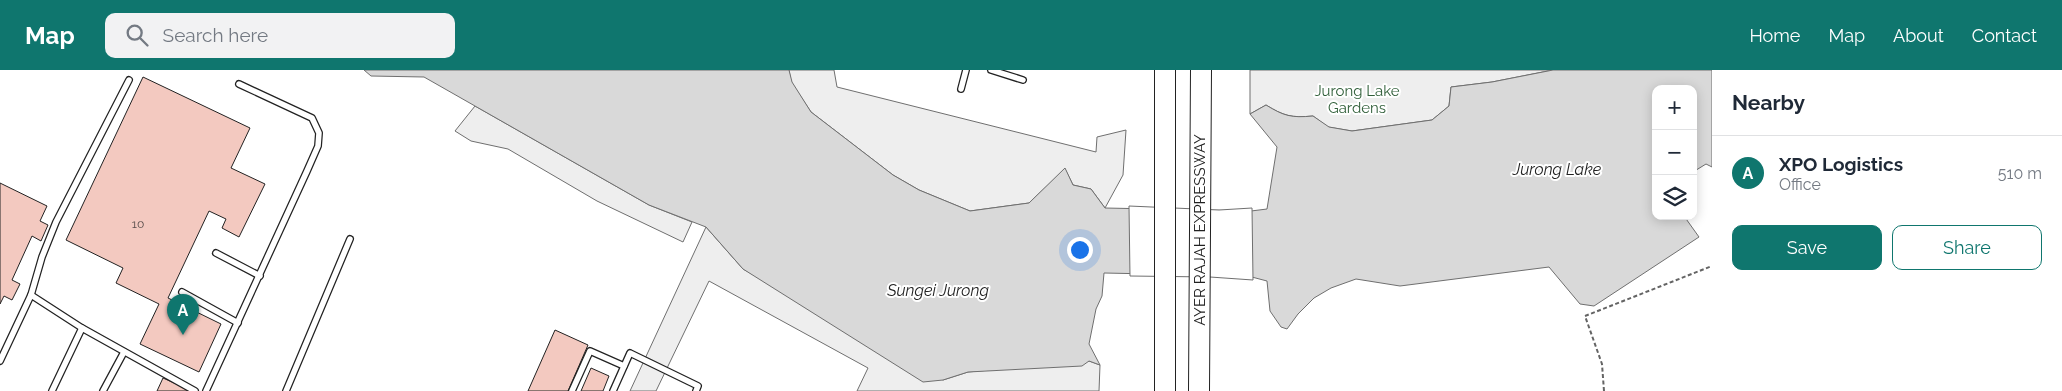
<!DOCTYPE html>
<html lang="en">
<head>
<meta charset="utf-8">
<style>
  :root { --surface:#fff; --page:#f2f2f3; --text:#1f2937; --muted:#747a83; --line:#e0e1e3; --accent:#0f766e }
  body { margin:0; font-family:Raleway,sans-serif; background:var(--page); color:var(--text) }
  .controls { position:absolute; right:15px; top:15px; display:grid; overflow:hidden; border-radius:10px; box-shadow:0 2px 12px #0003 }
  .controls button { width:45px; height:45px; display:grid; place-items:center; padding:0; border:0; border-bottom:1px solid var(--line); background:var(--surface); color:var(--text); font:25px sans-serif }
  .you { position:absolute; left:1079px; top:179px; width:18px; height:18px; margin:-12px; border:4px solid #fff; border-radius:50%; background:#1a73e8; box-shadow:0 0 0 8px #1a73e833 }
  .badge { display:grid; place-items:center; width:32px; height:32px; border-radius:50%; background:var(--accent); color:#fff; font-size:16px; font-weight:700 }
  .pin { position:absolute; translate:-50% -41px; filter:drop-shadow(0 1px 2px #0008) }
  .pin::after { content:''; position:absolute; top:26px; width:18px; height:15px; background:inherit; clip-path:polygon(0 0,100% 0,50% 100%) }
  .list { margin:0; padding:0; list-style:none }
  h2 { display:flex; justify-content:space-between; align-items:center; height:65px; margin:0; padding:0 20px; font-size:21px }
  h2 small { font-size:16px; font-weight:400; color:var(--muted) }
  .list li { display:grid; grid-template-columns:32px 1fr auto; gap:15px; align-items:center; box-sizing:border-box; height:75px; padding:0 20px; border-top:1px solid var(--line) }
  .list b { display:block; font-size:19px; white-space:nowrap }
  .list p { margin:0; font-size:16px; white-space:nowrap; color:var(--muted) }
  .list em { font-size:16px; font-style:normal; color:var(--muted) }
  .actions { display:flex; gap:10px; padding:15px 20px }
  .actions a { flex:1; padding:11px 0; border:1px solid var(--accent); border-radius:10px; text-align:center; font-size:18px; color:var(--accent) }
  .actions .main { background:var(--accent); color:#fff }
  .icon { flex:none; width:28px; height:28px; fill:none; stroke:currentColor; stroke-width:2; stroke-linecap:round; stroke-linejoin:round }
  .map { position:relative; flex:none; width:1712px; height:321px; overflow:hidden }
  header { display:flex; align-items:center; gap:30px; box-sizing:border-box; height:70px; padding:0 25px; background:var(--accent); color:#fff }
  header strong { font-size:24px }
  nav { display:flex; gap:28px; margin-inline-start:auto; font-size:18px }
  .search { width:350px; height:45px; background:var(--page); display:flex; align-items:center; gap:12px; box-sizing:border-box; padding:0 18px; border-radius:10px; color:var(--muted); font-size:19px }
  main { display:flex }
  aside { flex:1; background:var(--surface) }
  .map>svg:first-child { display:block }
  .green { fill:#eee; stroke:#6f6f6f }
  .water { fill:#d9d9d9; stroke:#6f6f6f }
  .pier { fill:#fff; stroke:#6f6f6f }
  .building { fill:#f3c9c0; stroke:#222 }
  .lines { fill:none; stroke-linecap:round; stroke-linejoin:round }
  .lane-casing { stroke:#222; stroke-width:8 }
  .highway-casing { stroke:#222; stroke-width:22 }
  .path { stroke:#646464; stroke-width:2; stroke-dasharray:4 2.5; stroke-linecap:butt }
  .lane { stroke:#fff; stroke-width:5.5 }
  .highway { stroke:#fff; stroke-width:20 }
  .labels { text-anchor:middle; stroke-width:4; stroke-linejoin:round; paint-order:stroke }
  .number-label { font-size:12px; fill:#564c4a }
  .park-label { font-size:15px; fill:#2f5e38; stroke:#fff }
  .street-label { font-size:15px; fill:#222; stroke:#fff }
  .water-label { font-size:16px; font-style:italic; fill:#222; stroke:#fff }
</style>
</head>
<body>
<header>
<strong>Map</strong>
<div class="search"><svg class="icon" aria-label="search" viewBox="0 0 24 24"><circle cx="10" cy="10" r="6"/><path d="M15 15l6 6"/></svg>Search here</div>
<nav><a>Home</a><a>Map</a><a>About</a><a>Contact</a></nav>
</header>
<main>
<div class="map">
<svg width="1712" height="321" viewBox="0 0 1712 321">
  <rect width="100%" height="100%" fill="#fff"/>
  <g class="green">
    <path d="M 789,0 L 834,0 L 837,17 L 1096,82 L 1097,67 L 1126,60 L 1123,105 L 1105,138 L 1091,119 L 1073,115 L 1065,99 L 1029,133 L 970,141 L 919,120 L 893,105 L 811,42 L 791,12 Z"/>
    <path d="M 1250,0 L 1553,0 L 1492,12 L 1451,17 L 1449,36 L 1432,50 L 1352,61 L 1328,57 L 1313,46 C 1291,48 1284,46 1266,35 L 1250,44 Z"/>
    <path d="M 475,36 L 649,135 L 692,152 L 683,172 L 597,131 L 508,79 L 471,71 L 455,61 Z"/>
    <path d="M 706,157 L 743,199 L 943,310 L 968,302 L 1089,291 L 1100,295 L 1099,321 L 857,321 L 868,298 L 709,211 L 656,321 L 630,321 Z"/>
  </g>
  <path class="water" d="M 364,0 L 789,0 L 792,12 L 811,42 L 893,105 L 919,120 L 970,141 L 1029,133 L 1065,98 L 1073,115 L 1091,119 L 1105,138 L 1251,141 L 1267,139 L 1277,77 L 1250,44 L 1266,35 C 1284,46 1291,48 1313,46 L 1329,57 L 1352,61 L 1432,50 L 1449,36 L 1451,17 L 1492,12 L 1553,0 L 1712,0 L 1712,97 L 1706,94 L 1693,102 L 1693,19 L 1656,19 L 1656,146 L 1684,146 L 1699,167 L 1594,236 L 1580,234 L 1549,197 L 1400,216 L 1356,209 L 1331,218 L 1314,228 L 1298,244 L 1287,259 L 1281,257 L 1270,241 L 1267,211 L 1248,206 L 1104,203 L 1102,226 L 1096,239 L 1089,274 L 1100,295 L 1089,291 L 1082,296 L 968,302 L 943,310 L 923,312 L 743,199 L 706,157 L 649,135 L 424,7 L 371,6 Z"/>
  <path class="pier" d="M 1129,136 L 1219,140 L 1252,138 L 1253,210 L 1210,207 L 1130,206 Z"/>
  <g class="building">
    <path d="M 143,7 L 250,58 L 231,98 L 265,114 L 239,167 L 222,158 L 226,149 L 209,141 L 168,228 L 221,254 L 199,302 L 140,274 L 159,234 L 116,213 L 123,198 L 66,170 Z"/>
    <path d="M 0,113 L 47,136 L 40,151 L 48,155 L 41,171 L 32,166 L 12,210 L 20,214 L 12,230 L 4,226 L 0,234 Z"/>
    <path d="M 555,260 L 588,275 L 568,321 L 528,321 Z"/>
    <path d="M 591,298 L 609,306 L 603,321 L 581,321 Z"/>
    <path d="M 163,308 L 188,319 L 187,321 L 157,321 Z"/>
  </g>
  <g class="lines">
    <g class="lane-casing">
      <g id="lane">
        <path d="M 991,0 L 1023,10"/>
        <path d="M 961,19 L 966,0"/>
        <path d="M 216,183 L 260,206"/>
        <path d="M 182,222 L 238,253"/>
        <path d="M 31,225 L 82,258 L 195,321"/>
        <path d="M 0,291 L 31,225 L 42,187 L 56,152 L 129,10"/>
        <path d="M 52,321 L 82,258"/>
        <path d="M 103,321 L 124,282"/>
        <path d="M 206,321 L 307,101 L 318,76 L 319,63 L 312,48 L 239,14"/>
        <path d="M 286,321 L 350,169"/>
        <path d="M 572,321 L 590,281 L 624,296"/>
        <path d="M 613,321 L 630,283 L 698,316 L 696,321"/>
      </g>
    </g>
    <g class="highway-casing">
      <g id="highway">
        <path d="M 1165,0 L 1165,321"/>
        <path d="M 1199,321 L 1201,0"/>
      </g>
    </g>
    <path class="path" d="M 1604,321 L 1602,294 L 1585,246 L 1712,196"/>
    <use href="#lane" class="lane"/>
    <use href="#highway" class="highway"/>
  </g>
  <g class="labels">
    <g class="number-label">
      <text x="138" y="158">10</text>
    </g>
    <g class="park-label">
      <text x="1357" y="26">Jurong Lake<tspan x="1357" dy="17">Gardens</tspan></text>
    </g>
    <g class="street-label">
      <text transform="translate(1200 160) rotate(-90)" y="5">AYER RAJAH EXPRESSWAY</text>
    </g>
    <g class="water-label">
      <text x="1557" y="105">Jurong Lake</text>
      <text x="938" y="226">Sungei Jurong</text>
    </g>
  </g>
</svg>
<div class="controls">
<button>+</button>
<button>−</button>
<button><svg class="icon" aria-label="layers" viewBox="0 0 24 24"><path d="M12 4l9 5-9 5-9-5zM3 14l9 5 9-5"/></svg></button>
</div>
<div class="you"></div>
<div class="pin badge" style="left:183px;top:265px">A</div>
</div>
<aside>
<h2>Nearby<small></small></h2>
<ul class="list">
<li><span class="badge">A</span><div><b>XPO Logistics</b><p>Office</p></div><em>510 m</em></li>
</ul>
<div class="actions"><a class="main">Save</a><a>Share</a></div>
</aside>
</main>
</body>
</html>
